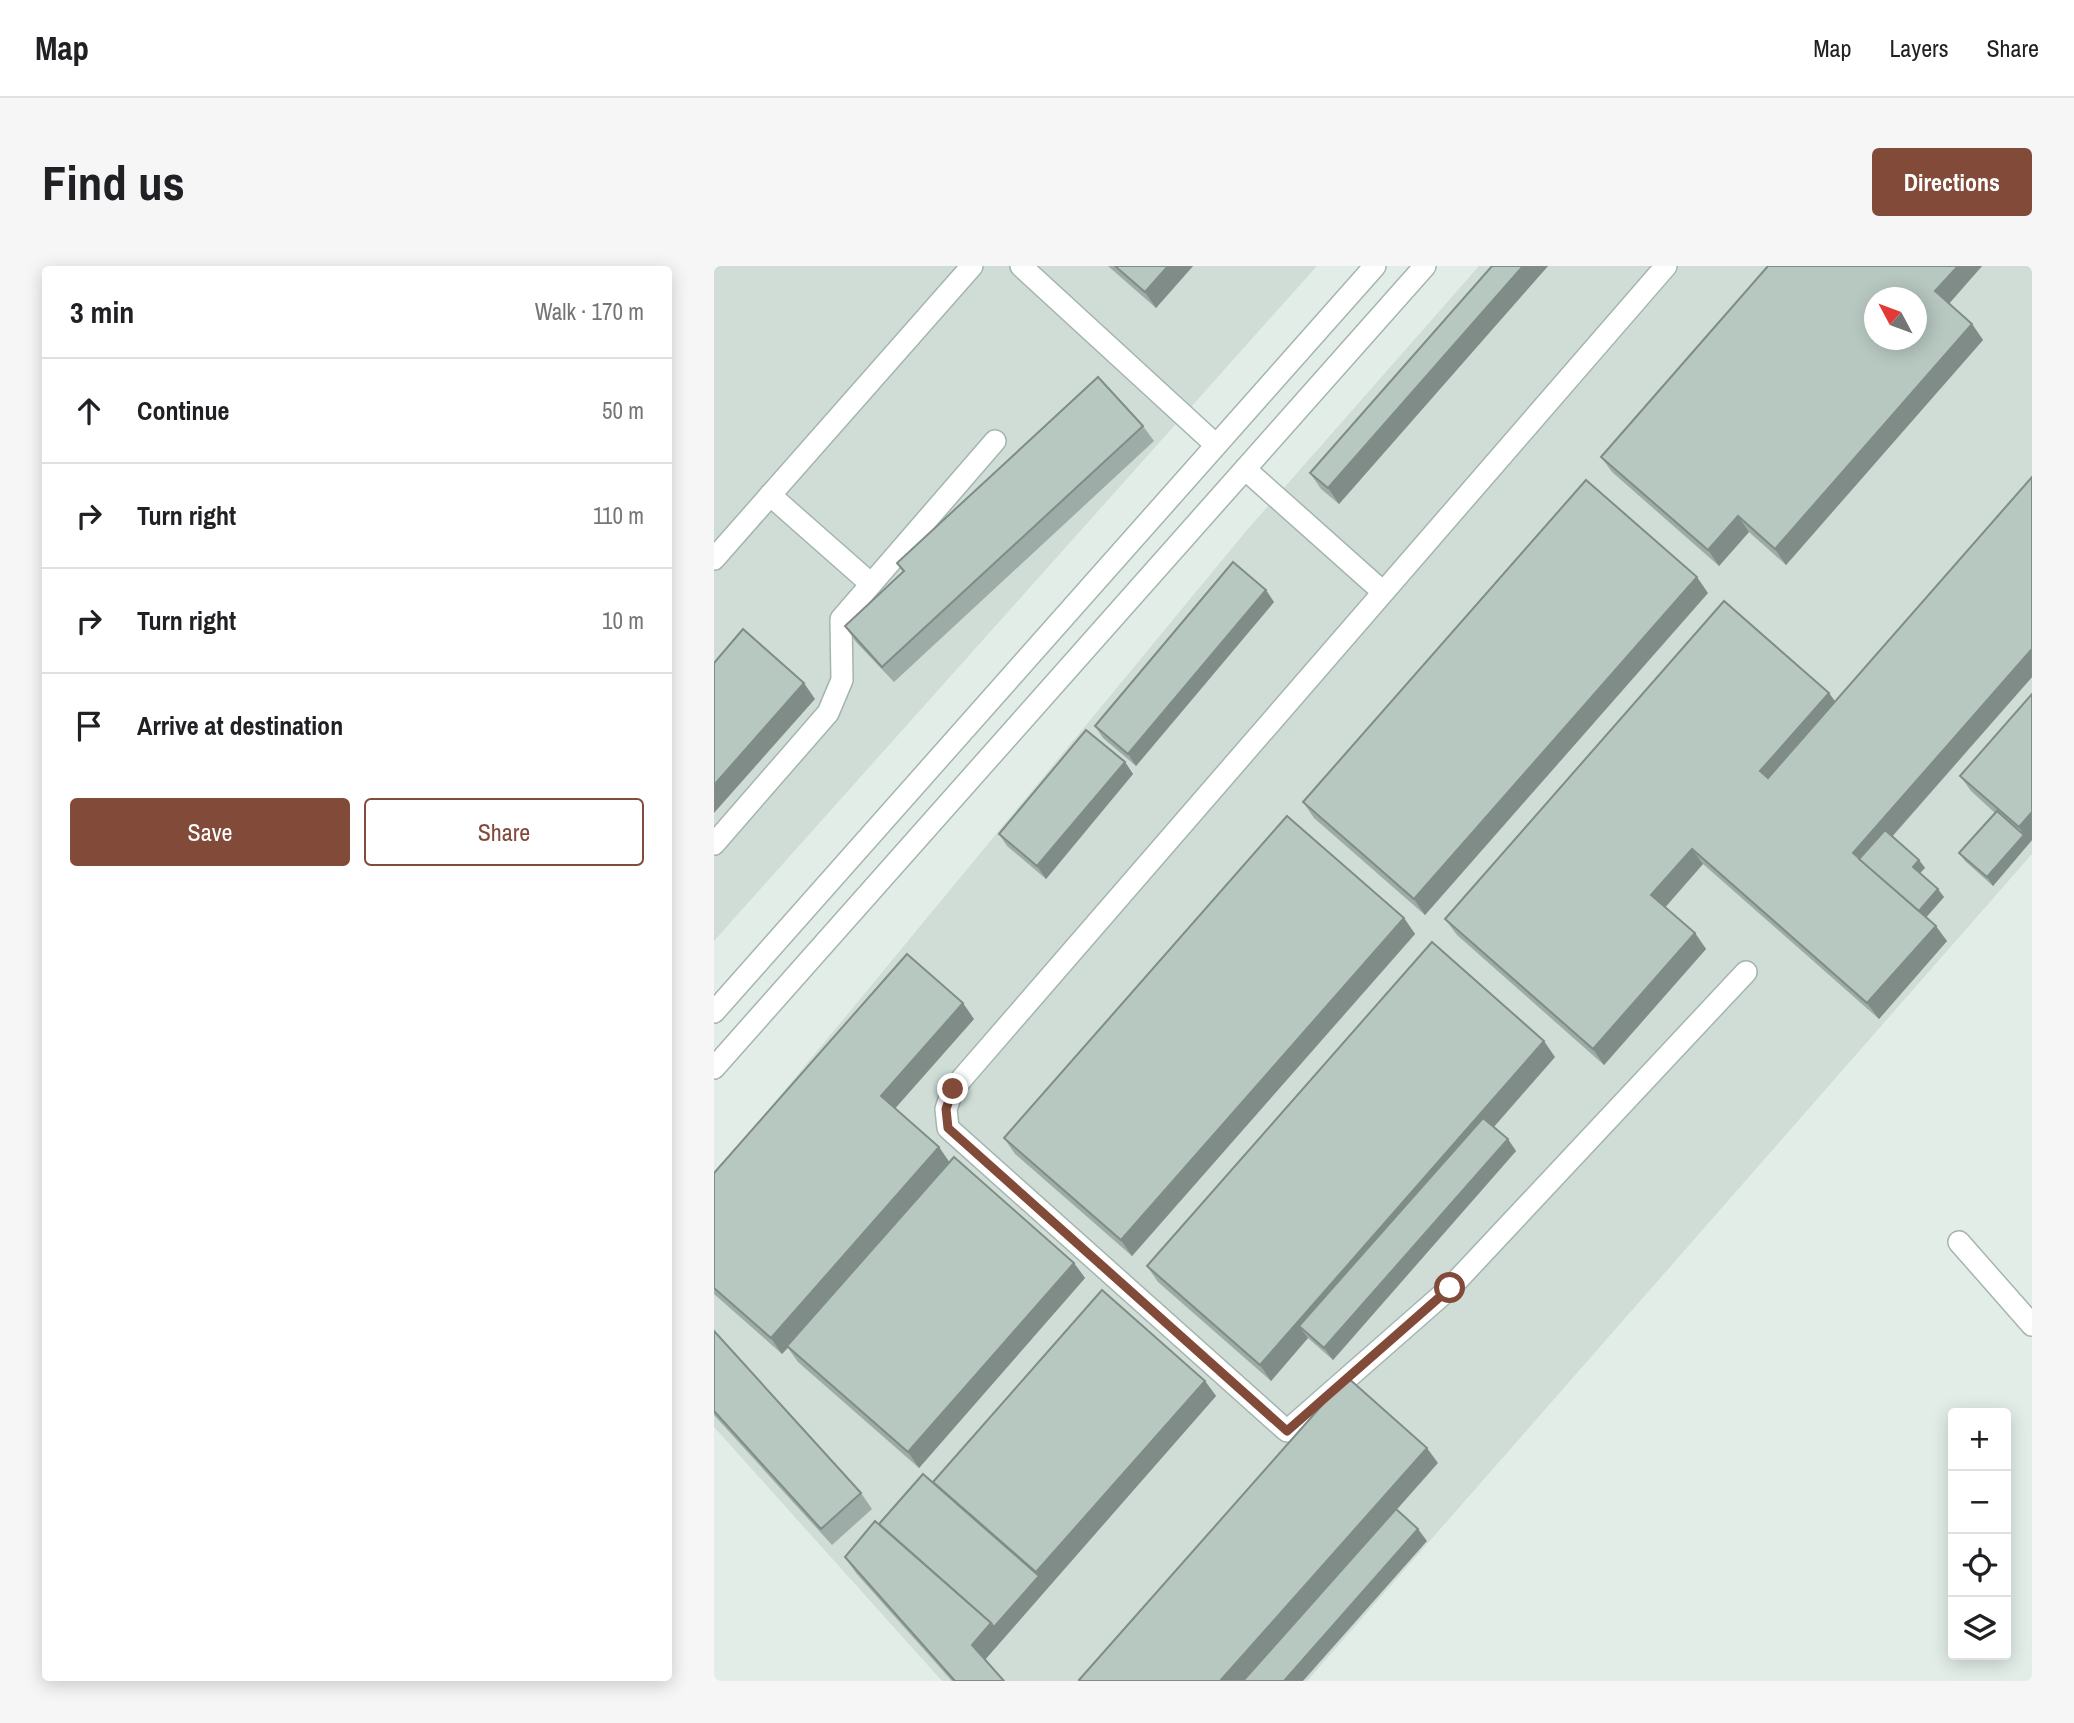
<!DOCTYPE html>
<html lang="en">
<head>
<meta charset="utf-8">
<style>
  :root { --surface:#fff; --page:#f6f6f6; --text:#202124; --muted:#757577; --line:#e0e0e0; --accent:#824a39 }
  body { margin:0; font-family:"Archivo Narrow",sans-serif; background:var(--page); color:var(--text) }
  .controls { position:absolute; right:21px; bottom:21px; display:grid; overflow:hidden; border-radius:7px; box-shadow:0 4px 18px #0003 }
  .controls button { width:63px; height:63px; display:grid; place-items:center; padding:0; border:0; border-bottom:2px solid var(--line); background:var(--surface); color:var(--text); font:35px sans-serif }
  .compass { position:absolute; left:1150px; top:21px; width:63px; height:63px; border-radius:50%; background:var(--surface); box-shadow:0 4px 18px #0003; rotate:311deg }
  .stop { position:absolute; width:21px; height:21px; margin:-16px; border:5px solid #824a39; border-radius:50%; background:#fff }
  .stop.end { background:#824a39; border-color:#fff; box-shadow:0 2px 7px #0008 }
  .list { margin:0; padding:0; list-style:none }
  h2 { display:flex; justify-content:space-between; align-items:center; height:91px; margin:0; padding:0 28px; font-size:30px }
  h2 small { font-size:23px; font-weight:400; color:var(--muted) }
  .list li { display:grid; grid-template-columns:46px 1fr auto; gap:21px; align-items:center; box-sizing:border-box; height:105px; padding:0 28px; border-top:2px solid var(--line) }
  .list b { display:block; font-size:26px; white-space:nowrap }
  .list em { font-size:23px; font-style:normal; color:var(--muted) }
  .actions { display:flex; gap:14px; padding:21px 28px }
  .actions a { flex:1; padding:16px 0; border:2px solid var(--accent); border-radius:7px; text-align:center; font-size:24px; color:var(--accent) }
  .actions .main { background:var(--accent); color:#fff }
  .icon { flex:none; width:38px; height:38px; fill:none; stroke:currentColor; stroke-width:2; stroke-linecap:round; stroke-linejoin:round }
  .map { position:relative; flex:none; width:1318px; height:1415px; overflow:hidden; border-radius:7px }
  header { display:flex; align-items:center; gap:42px; box-sizing:border-box; height:98px; padding:0 35px; background:var(--surface); border-bottom:2px solid var(--line) }
  header strong { font-size:33px }
  nav { display:flex; gap:38px; margin-inline-start:auto; font-size:24px }
  .intro { display:flex; align-items:center; justify-content:space-between; box-sizing:border-box; height:168px; padding:0 42px }
  h1 { margin:0; font-size:49px }
  .button { padding:18px 32px; border-radius:7px; background:var(--accent); color:#fff; font-size:24px; font-weight:700 }
  main { display:flex; gap:42px; padding:0 42px }
  aside { flex:1; background:var(--surface); border-radius:7px; box-shadow:0 4px 18px #0003 }
  .map>svg:first-child { display:block }
  .built { fill:#d0ddd7; fill-rule:evenodd }
  .lines { fill:none; stroke-linecap:round; stroke-linejoin:round }
  .minor-casing { stroke:#a4b5af; stroke-width:24 }
  .minor { stroke:#fff; stroke-width:21 }
  .wall { fill:#9daca6 }
  .shaded-wall { fill:#808c87 }
  .building { fill:#b7c8c1; stroke:#808c87; stroke-width:2; fill-rule:evenodd }
  .route { stroke:#824a39; stroke-width:9 }
</style>
</head>
<body>
<header>
<strong>Map</strong>
<nav><a>Map</a><a>Layers</a><a>Share</a></nav>
</header>
<div class="intro"><h1>Find us</h1><a class="button">Directions</a></div>
<main>
<aside>
<h2>3 min<small>Walk · 170 m</small></h2>
<ul class="list">
<li><svg class="icon" aria-label="ahead" viewBox="0 0 24 24"><path d="M12 20V5M6 11l6-6 6 6"/></svg><div><b>Continue</b></div><em>50 m</em></li>
<li><svg class="icon" aria-label="right" viewBox="0 0 24 24"><path d="M7 20v-9h11M14 6l5 5-5 5"/></svg><div><b>Turn right</b></div><em>110 m</em></li>
<li><svg class="icon" aria-label="right" viewBox="0 0 24 24"><path d="M7 20v-9h11M14 6l5 5-5 5"/></svg><div><b>Turn right</b></div><em>10 m</em></li>
<li><svg class="icon" aria-label="arrive" viewBox="0 0 24 24"><path d="M6 21V4h12l-3 4 3 4H6"/></svg><div><b>Arrive at destination</b></div></li>
</ul>
<div class="actions"><a class="main">Save</a><a>Share</a></div>
</aside>
<div class="map">
<svg width="1318" height="1415" viewBox="0 0 1318 1415">
  <rect width="100%" height="100%" fill="#e2ede8"/>
  <g class="built">
    <path d="M 0,0 L 603,0 L 0,675 Z"/>
    <path d="M 765,0 L 1318,0 L 1318,588 L 593,1415 L 228,1415 L 0,1161 L 0,910 L 533,264 ZM 1160,32 L 1202,32 L 1202,74 L 1160,74 Z"/>
  </g>
  <g class="lines">
    <g class="minor-casing">
      <g id="minor">
        <path d="M 307,0 L 502,179"/>
        <path d="M 952,0 L 239,823 L 232,843 L 234,862 L 573,1165 L 736,1022 L 1032,706"/>
        <path d="M 531,203 L 669,326"/>
        <path d="M 56,229 L 157,318"/>
        <path d="M 0,293 L 258,0"/>
        <path d="M 0,578 L 114,447 L 128,414 L 127,353 L 281,175"/>
        <path d="M 0,746 L 661,0"/>
        <path d="M 0,802 L 711,0"/>
        <path d="M 1245,976 L 1318,1059"/>
      </g>
    </g>
    <use href="#minor" class="minor"/>
  </g>
  <g class="wall">
    <path d="M 394,0 L 479,0 L 442,42 Z"/>
    <path d="M 778,0 L 834,0 L 625,238 L 607,223 L 596,207 Z"/>
    <path d="M 1054,0 L 1268,0 L 1235,38 L 1258,58 L 1269,74 L 1072,299 L 1035,266 L 1005,300 L 898,206 L 887,191 Z"/>
    <path d="M 429,160 L 440,175 L 180,416 L 142,376 L 131,360 L 189,306 L 183,297 Z"/>
    <path d="M 994,327 L 711,649 L 600,552 L 589,536 Z"/>
    <path d="M 560,336 L 422,500 L 389,472 L 381,460 Z"/>
    <path d="M 1318,411 L 1178,571 L 1205,594 L 1211,602 L 1206,607 L 1230,631 L 1212,651 L 1233,675 L 1165,753 L 989,598 L 951,641 L 981,667 L 992,683 L 890,799 L 743,669 L 731,653 L 1115,427 L 1121,436 Z"/>
    <path d="M 1318,428 L 1318,574 L 1279,620 L 1251,595 L 1245,587 L 1281,547 L 1257,525 L 1246,510 Z"/>
    <path d="M 411,496 L 419,508 L 332,613 L 293,580 L 285,568 Z"/>
    <path d="M 690,652 L 701,668 L 418,990 L 301,888 L 290,872 Z"/>
    <path d="M 260,753 L 181,842 L 225,881 L 235,896 L 360,997 L 371,1012 L 205,1202 L 84,1096 L 74,1082 L 68,1088 L 0,1028 L 0,907 Z"/>
    <path d="M 841,791 L 780,861 L 802,885 L 619,1094 L 594,1072 L 557,1115 L 444,1016 L 433,1000 Z"/>
    <path d="M 0,1065 L 147,1227 L 158,1243 L 118,1279 L 0,1149 Z"/>
    <path d="M 491,1115 L 502,1130 L 271,1393 L 290,1415 L 238,1415 L 142,1307 L 131,1291 L 222,1220 L 219,1216 Z"/>
  </g>
  <g class="shaded-wall">
    <path d="M 454,0 L 479,0 L 442,42 L 431,26 Z"/>
    <path d="M 809,0 L 834,0 L 625,238 L 614,222 Z"/>
    <path d="M 1244,0 L 1268,0 L 1232,41 L 1221,25 Z"/>
    <path d="M 1258,58 L 1269,74 L 1072,299 L 1061,283 Z"/>
    <path d="M 1024,250 L 1035,266 L 1005,300 L 994,284 Z"/>
    <path d="M 983,311 L 994,327 L 711,649 L 700,633 Z"/>
    <path d="M 552,324 L 560,336 L 422,500 L 414,488 Z"/>
    <path d="M 1318,383 L 1318,411 L 1151,601 L 1139,587 Z"/>
    <path d="M 90,417 L 101,433 L 0,547 L 0,519 Z"/>
    <path d="M 1115,427 L 1126,442 L 1057,521 L 1046,505 Z"/>
    <path d="M 411,496 L 419,508 L 332,613 L 323,600 Z"/>
    <path d="M 1318,546 L 1318,574 L 1279,620 L 1273,611 L 1310,569 L 1305,561 Z"/>
    <path d="M 978,583 L 989,598 L 948,645 L 937,629 Z"/>
    <path d="M 1205,594 L 1211,602 L 1204,609 L 1199,601 Z"/>
    <path d="M 1224,623 L 1230,631 L 1209,655 L 1203,647 Z"/>
    <path d="M 690,652 L 701,668 L 418,990 L 407,974 Z"/>
    <path d="M 1222,660 L 1233,675 L 1165,753 L 1153,737 Z"/>
    <path d="M 981,667 L 992,683 L 890,799 L 879,783 Z"/>
    <path d="M 249,737 L 260,753 L 178,846 L 167,830 Z"/>
    <path d="M 830,775 L 841,791 L 596,1070 L 585,1060 L 594,1072 L 557,1115 L 546,1099 Z"/>
    <path d="M 794,873 L 802,885 L 619,1094 L 610,1082 Z"/>
    <path d="M 225,881 L 236,897 L 68,1088 L 57,1072 Z"/>
    <path d="M 360,997 L 371,1012 L 205,1202 L 194,1186 Z"/>
    <path d="M 491,1115 L 502,1130 L 270,1395 L 258,1379 L 277,1357 L 325,1310 L 322,1306 Z"/>
    <path d="M 713,1182 L 724,1197 L 531,1415 L 506,1415 Z"/>
    <path d="M 704,1263 L 713,1275 L 589,1415 L 570,1415 Z"/>
  </g>
  <g class="building">
    <path d="M 401,0 L 454,0 L 431,26 Z"/>
    <path d="M 778,0 L 809,0 L 614,222 L 596,207 Z"/>
    <path d="M 1054,0 L 1244,0 L 1221,25 L 1258,58 L 1061,283 L 1024,250 L 994,284 L 887,191 ZM 1160,32 L 1202,32 L 1202,74 L 1160,74 Z"/>
    <path d="M 384,111 L 429,160 L 168,401 L 131,360 L 190,305 L 183,297 Z"/>
    <path d="M 1318,211 L 1318,383 L 1139,587 L 1222,660 L 1153,737 L 978,583 L 937,629 L 981,667 L 879,783 L 731,653 L 1010,335 L 1115,427 L 1046,505 L 1054,512 Z"/>
    <path d="M 872,214 L 983,311 L 700,633 L 589,536 Z"/>
    <path d="M 519,296 L 552,324 L 414,488 L 381,460 Z"/>
    <path d="M 29,363 L 90,417 L 0,519 L 0,397 Z"/>
    <path d="M 1318,428 L 1318,546 L 1305,561 L 1246,510 Z"/>
    <path d="M 372,464 L 411,496 L 323,600 L 285,568 Z"/>
    <path d="M 1283,545 L 1310,569 L 1273,611 L 1245,587 Z"/>
    <path d="M 573,550 L 690,652 L 407,974 L 290,872 Z"/>
    <path d="M 1171,564 L 1205,594 L 1199,601 L 1224,623 L 1205,645 L 1145,593 Z"/>
    <path d="M 718,676 L 830,775 L 546,1099 L 433,1000 Z"/>
    <path d="M 193,688 L 249,737 L 167,830 L 225,881 L 57,1072 L 0,1022 L 0,907 Z"/>
    <path d="M 769,852 L 794,873 L 610,1082 L 585,1060 Z"/>
    <path d="M 240,891 L 360,997 L 194,1186 L 73,1080 Z"/>
    <path d="M 388,1024 L 491,1115 L 322,1306 L 219,1216 Z"/>
    <path d="M 0,1065 L 147,1227 L 107,1263 L 0,1145 Z"/>
    <path d="M 633,1111 L 713,1182 L 506,1415 L 367,1415 L 365,1414 Z"/>
    <path d="M 209,1208 L 325,1310 L 280,1361 L 277,1357 L 165,1258 Z"/>
    <path d="M 682,1243 L 704,1263 L 570,1415 L 529,1415 Z"/>
    <path d="M 161,1255 L 277,1357 L 258,1379 L 290,1415 L 241,1415 L 131,1291 Z"/>
  </g>
  <g class="lines">
    <path class="route" d="M 239,823 L 232,843 L 234,862 L 573,1165 L 736,1022"/>
  </g>
</svg>
<div class="controls">
<button>+</button>
<button>−</button>
<button><svg class="icon" aria-label="locate" viewBox="0 0 24 24"><circle cx="12" cy="12" r="6"/><path d="M12 2v4M12 18v4M2 12h4M18 12h4"/></svg></button>
<button><svg class="icon" aria-label="layers" viewBox="0 0 24 24"><path d="M12 4l9 5-9 5-9-5zM3 14l9 5 9-5"/></svg></button>
</div>
<svg class="compass" viewBox="-18 -18 36 36"><path d="M0-13l5 13h-10z" fill="#e53935"/><path d="M0 13l5-13h-10z" fill="#757577"/></svg>
<div class="stop" style="left:736px;top:1022px"></div>
<div class="stop end" style="left:239px;top:823px"></div>
</div>
</main>
</body>
</html>
